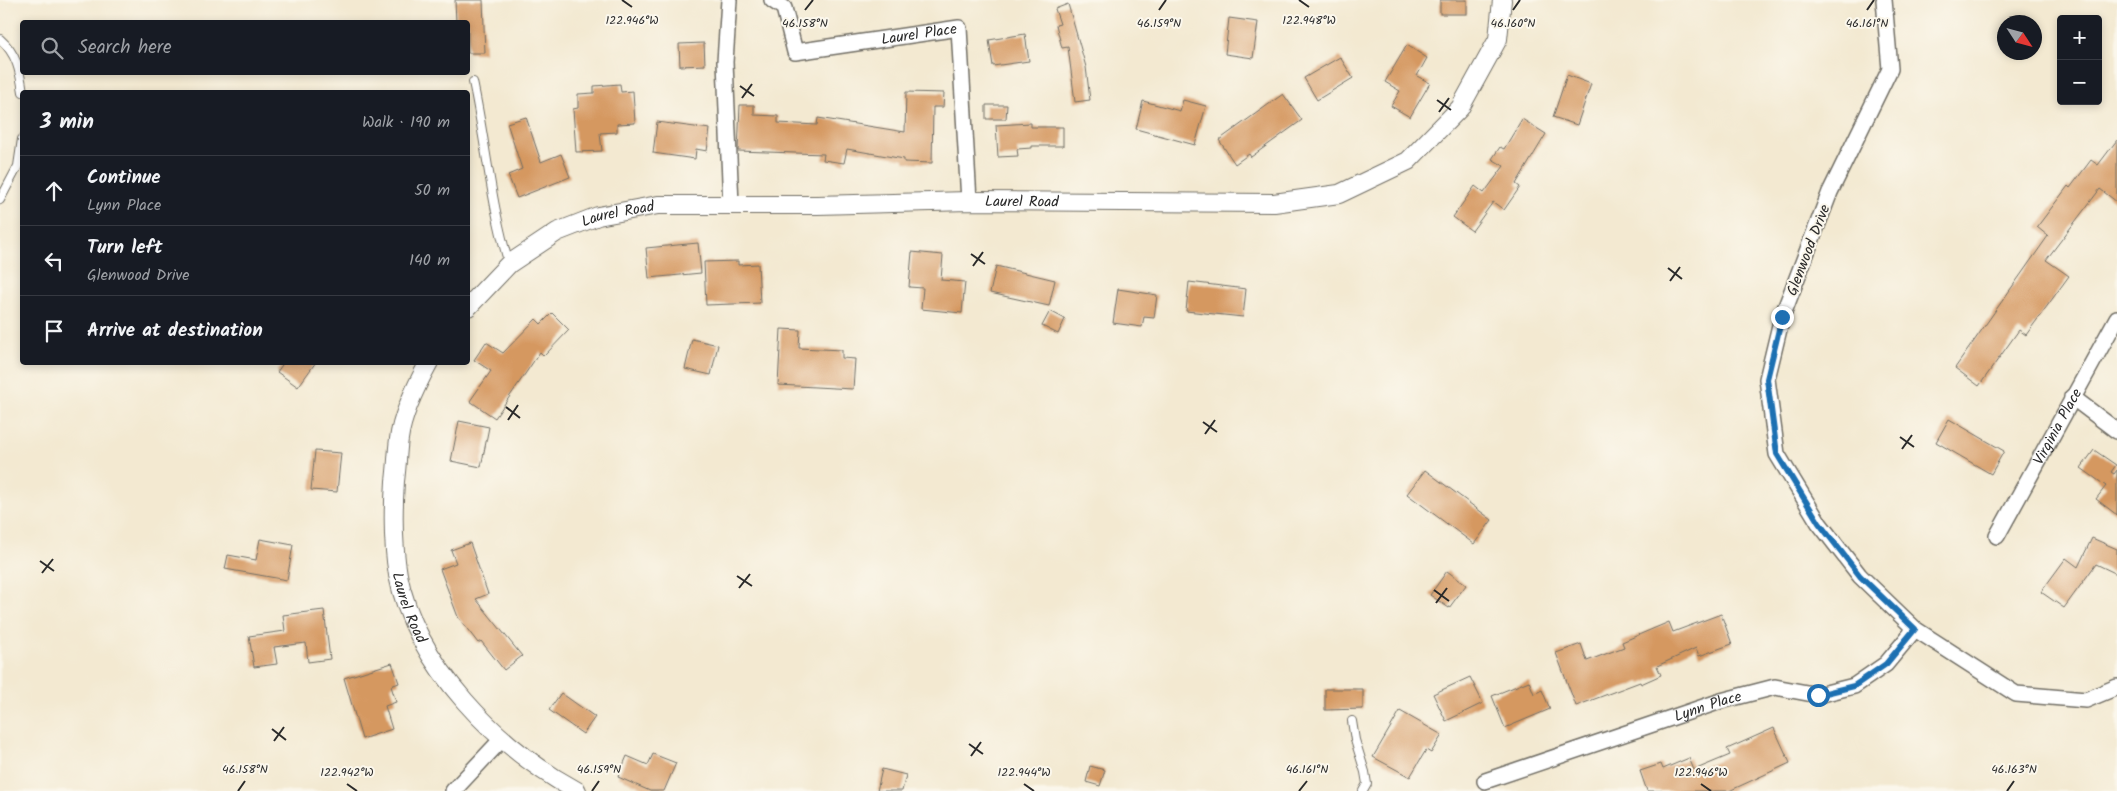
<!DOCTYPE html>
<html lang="en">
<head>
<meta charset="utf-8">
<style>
  :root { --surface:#171b24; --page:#20242c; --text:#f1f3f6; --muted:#9ea1a6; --line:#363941 }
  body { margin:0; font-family:Kalam,sans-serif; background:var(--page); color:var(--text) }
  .controls { position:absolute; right:15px; top:15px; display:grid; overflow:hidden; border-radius:5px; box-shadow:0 2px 8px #0003 }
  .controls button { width:45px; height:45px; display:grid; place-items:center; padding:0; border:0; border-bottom:1px solid var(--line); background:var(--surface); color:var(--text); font:25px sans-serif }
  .compass { position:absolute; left:1997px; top:15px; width:45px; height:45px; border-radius:50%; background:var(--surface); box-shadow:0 2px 8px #0003; rotate:126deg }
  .stop { position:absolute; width:15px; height:15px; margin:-11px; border:4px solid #1f6fb2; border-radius:50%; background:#fff }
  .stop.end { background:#1f6fb2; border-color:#fff; box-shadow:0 1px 5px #0008 }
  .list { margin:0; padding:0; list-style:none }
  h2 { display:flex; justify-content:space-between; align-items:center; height:65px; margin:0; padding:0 20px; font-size:21px }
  h2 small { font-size:16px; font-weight:400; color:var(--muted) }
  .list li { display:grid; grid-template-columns:32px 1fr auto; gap:15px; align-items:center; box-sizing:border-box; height:70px; padding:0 20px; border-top:1px solid var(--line) }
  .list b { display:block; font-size:19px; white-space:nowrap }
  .list p { margin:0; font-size:16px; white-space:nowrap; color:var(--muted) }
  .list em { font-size:16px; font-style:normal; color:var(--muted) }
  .icon { flex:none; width:28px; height:28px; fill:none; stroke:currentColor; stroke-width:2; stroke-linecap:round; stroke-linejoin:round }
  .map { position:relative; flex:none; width:2117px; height:791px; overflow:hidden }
  .search { position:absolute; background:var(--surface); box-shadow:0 2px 8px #0003; left:20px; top:20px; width:450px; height:55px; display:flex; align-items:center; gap:12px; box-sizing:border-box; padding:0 18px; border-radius:5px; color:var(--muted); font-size:19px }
  .panel { position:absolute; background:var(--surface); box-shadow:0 2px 8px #0003; left:20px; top:90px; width:450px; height:275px; border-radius:5px }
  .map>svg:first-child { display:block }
  .building { fill:#d59860 }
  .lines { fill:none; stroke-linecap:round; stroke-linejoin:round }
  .service-casing { stroke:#716e65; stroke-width:10 }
  .minor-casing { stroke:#716e65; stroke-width:18 }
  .tertiary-casing { stroke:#716e65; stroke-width:20 }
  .service { stroke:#fff; stroke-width:8 }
  .minor { stroke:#fff; stroke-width:15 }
  .tertiary { stroke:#fff; stroke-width:18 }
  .route { stroke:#1f6fb2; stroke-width:6 }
  .ticks { fill:none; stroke:#2b2b2b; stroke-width:2 }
  .labels { text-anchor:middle; stroke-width:4; stroke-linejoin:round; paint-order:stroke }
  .street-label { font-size:15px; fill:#2b2b2b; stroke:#fbf7ec }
  .ticks-label { font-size:12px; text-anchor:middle; fill:#2b2b2b; stroke:#fbf7ec; stroke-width:4; stroke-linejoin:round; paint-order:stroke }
</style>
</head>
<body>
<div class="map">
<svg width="2117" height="791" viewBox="0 0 2117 791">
  <rect width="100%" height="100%" fill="#fbf7ec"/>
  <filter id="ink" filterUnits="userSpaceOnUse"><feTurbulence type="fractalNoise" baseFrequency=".02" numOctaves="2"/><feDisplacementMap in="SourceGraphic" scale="10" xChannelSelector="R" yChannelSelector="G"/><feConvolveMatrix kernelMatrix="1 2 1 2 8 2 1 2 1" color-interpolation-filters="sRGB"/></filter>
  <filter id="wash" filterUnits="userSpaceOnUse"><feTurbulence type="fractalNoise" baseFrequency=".0096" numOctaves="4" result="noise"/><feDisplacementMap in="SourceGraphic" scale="20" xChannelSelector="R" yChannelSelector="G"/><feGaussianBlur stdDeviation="1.12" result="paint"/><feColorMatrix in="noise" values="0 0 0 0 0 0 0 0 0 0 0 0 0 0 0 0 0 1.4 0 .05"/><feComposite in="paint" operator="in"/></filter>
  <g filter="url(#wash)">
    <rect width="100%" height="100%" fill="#f3e9d1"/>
    <g id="blocks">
      <g class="building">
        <path d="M 455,0 L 483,0 L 485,53 L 468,53 L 468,22 L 456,22 Z"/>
        <rect x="1440" y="0" width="27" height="14"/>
        <path d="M 1068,4 L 1086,67 L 1090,100 L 1075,102 L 1068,47 L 1062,48 L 1056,25 L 1060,24 L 1055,9 Z"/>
        <path d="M 1229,18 L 1258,22 L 1253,58 L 1225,54 Z"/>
        <path d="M 1025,34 L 1029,61 L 993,66 L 989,40 Z"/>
        <path d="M 704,43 L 705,65 L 680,66 L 679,44 Z"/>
        <path d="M 1407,45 L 1427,58 L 1417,76 L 1430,83 L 1410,117 L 1391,106 L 1400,91 L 1385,82 Z"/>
        <path d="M 1340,57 L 1353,78 L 1317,100 L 1304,78 Z"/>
        <path d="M 1567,75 L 1591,84 L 1577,125 L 1553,117 Z"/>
        <path d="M 620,84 L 621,92 L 633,91 L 635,123 L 617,124 L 617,132 L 600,133 L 602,151 L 576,152 L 573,109 L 578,108 L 578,94 L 594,93 L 594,86 Z"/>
        <path d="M 906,92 L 944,93 L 943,107 L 933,107 L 932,163 L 904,162 L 904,159 L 847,149 L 844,163 L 823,160 L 824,154 L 738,151 L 740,105 L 754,105 L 754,115 L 778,116 L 778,123 L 817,125 L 818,118 L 905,132 Z"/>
        <path d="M 1283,94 L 1302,120 L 1251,157 L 1249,154 L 1235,164 L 1219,140 Z"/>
        <path d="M 1183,100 L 1206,106 L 1195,145 L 1136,129 L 1143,101 L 1180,111 Z"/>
        <path d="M 986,105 L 1007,105 L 1006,119 L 986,119 Z"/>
        <path d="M 526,117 L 541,162 L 561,154 L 570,177 L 517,198 L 508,175 L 522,169 L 507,123 Z"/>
        <path d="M 1522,119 L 1546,134 L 1516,184 L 1520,187 L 1504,210 L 1493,202 L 1472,231 L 1453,217 L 1475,186 L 1484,193 L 1504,166 L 1492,159 L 1500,147 L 1504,149 Z"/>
        <path d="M 657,122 L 710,129 L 707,151 L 696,149 L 695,159 L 653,153 Z"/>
        <path d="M 1031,123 L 1031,127 L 1063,127 L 1063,146 L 1032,146 L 1032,148 L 1017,149 L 1018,156 L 998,157 L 996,125 Z"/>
        <path d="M 2117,140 L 2117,202 L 2100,189 L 2046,260 L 2069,276 L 2026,335 L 2019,330 L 1979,386 L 1955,368 L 2048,236 L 2037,227 L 2068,186 L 2070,188 L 2091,160 L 2098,165 Z"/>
        <path d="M 698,243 L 701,273 L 649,278 L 646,248 Z"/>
        <path d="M 912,252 L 943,255 L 941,280 L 965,282 L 962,313 L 921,309 L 923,288 L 909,287 Z"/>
        <path d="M 738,261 L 738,265 L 758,264 L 760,303 L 706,305 L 704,262 Z"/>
        <path d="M 996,266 L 1055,280 L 1049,306 L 990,293 Z"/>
        <path d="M 1189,282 L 1246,289 L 1243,317 L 1186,311 Z"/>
        <path d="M 1118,289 L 1157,295 L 1154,318 L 1144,317 L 1142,327 L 1113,323 Z"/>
        <path d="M 1050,311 L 1065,319 L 1058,334 L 1042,326 Z"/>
        <path d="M 552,313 L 569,330 L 544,356 L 540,352 L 495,418 L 470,401 L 491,371 L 474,360 L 486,342 L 503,353 L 536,319 L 541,324 Z"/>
        <path d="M 781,329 L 800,330 L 799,348 L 842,350 L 842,358 L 855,359 L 853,389 L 778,385 Z"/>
        <path d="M 692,339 L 718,345 L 711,375 L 685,369 Z"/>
        <path d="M 284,362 L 316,362 L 298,387 L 277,372 Z"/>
        <path d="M 1949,419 L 2004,451 L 1991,474 L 1936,442 Z"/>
        <path d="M 459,421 L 489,427 L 481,467 L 451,461 Z"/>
        <path d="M 2094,450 L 2116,465 L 2111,472 L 2114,474 L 2117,470 L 2117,515 L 2096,499 L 2106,486 L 2081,468 Z"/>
        <path d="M 315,451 L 341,453 L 337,492 L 311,490 Z"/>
        <path d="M 1425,470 L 1492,520 L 1474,544 L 1407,494 Z"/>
        <path d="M 2092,538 L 2117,549 L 2117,574 L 2096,564 L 2064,608 L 2041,592 L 2066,558 L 2078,567 Z"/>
        <path d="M 260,539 L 293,545 L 287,580 L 225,569 L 228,555 L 256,560 Z"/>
        <path d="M 470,543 L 488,594 L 476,599 L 522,656 L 504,670 L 481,641 L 478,643 L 458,617 L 440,569 L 456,563 L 451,550 Z"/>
        <path d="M 1447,571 L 1466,585 L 1449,608 L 1430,595 Z"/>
        <path d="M 324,610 L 330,659 L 308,662 L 306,643 L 274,647 L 277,664 L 254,667 L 249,636 L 285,631 L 283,615 Z"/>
        <path d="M 1721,614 L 1732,644 L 1699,656 L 1696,648 L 1657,666 L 1661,675 L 1641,684 L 1640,682 L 1576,706 L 1556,653 L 1581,644 L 1587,661 L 1624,647 L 1622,642 L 1669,622 L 1673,632 Z"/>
        <path d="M 392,663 L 399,683 L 391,686 L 396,702 L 385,706 L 392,729 L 362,739 L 344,678 Z"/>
        <path d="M 1470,677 L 1483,703 L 1446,721 L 1433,694 Z"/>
        <path d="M 1529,681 L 1534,694 L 1542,690 L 1550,709 L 1505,728 L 1492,696 Z"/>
        <path d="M 1325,689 L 1363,689 L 1363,709 L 1325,710 Z"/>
        <path d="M 561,693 L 595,717 L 583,734 L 549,710 Z"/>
        <path d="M 1400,711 L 1442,735 L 1431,753 L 1426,750 L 1410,777 L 1373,757 Z"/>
        <path d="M 1774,728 L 1790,763 L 1729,791 L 1647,791 L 1640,771 L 1661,764 L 1663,769 L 1689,758 L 1694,770 L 1730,755 L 1727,749 Z"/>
        <path d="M 653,754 L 676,763 L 664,791 L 650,791 L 618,777 L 627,756 L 648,765 Z"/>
        <path d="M 1090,766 L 1105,770 L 1100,786 L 1086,782 Z"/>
        <path d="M 882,769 L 906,775 L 902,791 L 877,791 Z"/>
      </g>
    </g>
  </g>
  <g filter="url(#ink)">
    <use href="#blocks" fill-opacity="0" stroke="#716e65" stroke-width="1"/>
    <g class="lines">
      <g class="service-casing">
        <g id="service">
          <path d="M 0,39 C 17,54 20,71 23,92"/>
          <path d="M 473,82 C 486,143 491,205 509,264"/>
          <path d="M 0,200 L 18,166 L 22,139"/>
          <path d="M 1352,721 L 1355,740 L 1365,772 L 1367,784 L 1363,791"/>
        </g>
      </g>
      <g class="minor-casing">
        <g id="minor">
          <path d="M 729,0 L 725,62 L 731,205"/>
          <path id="s1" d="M 772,0 L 784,8 L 795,52 L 959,28 L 969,201"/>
          <path d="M 1884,0 L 1890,69 L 1830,192 L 1782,317 L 1767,379 L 1777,454 L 1819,523 L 1860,576 L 1915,629 L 2016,694 L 2086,700 L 2117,687"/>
          <path d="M 2072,397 L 2117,431"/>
          <path id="s2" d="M 1997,536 L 2117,318"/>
          <path id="s3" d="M 1485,781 L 1721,701 L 1775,687 L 1818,695 L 1854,686 L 1886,664 L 1915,629"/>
          <path d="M 453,791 L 502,739"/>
        </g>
      </g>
      <g class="tertiary-casing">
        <g id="tertiary">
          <path id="s4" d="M 468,307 L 509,264 L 557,232 L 598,216 L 658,205 L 817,205 L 969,201 L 1274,203 L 1339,194 L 1408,161 L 1460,108 L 1498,39 L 1502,0"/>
          <path id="s5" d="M 429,362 C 417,384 402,415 399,439 C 397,453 397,467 395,481 C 393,511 393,546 398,575 C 416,666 498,748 577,791"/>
        </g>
      </g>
      <use href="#service" class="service"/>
      <use href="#minor" class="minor"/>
      <use href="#tertiary" class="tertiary"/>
    </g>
  </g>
  <g class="lines" filter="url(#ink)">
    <path class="route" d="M 1782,317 L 1767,379 L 1777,454 L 1819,523 L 1860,576 L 1915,629 L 1886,664 L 1854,686 L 1818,695"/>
  </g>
  <path class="ticks" d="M 622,0 L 632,7M 1299,0 L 1309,7M 805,10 L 813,0M 1159,10 L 1166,0M 1513,10 L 1520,0M 1867,10 L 1874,0M 740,86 L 754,96M 742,98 L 752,84M 1437,100 L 1451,110M 1439,112 L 1449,98M 971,254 L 985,264M 973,266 L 983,252M 1668,268 L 1682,279M 1670,281 L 1680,267M 506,407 L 520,418M 508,420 L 518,405M 1203,422 L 1217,432M 1205,434 L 1215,420M 1900,437 L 1914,447M 1902,449 L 1912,435M 40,561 L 54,571M 42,573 L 53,559M 737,576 L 752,586M 739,588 L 750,574M 1434,590 L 1449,601M 1436,603 L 1447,588M 272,729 L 286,740M 274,741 L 284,727M 969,744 L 983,754M 971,756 L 981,742M 347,784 L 357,791M 1024,784 L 1034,791M 1701,784 L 1711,791M 238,791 L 245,781M 592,791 L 599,781M 1299,791 L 1307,781M 2007,791 L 2014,781"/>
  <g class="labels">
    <g class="street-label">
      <text dy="5" stroke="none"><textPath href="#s1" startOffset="185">Laurel Place</textPath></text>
      <text dy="5" stroke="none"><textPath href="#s4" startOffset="586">Laurel Road</textPath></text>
      <text dy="5" stroke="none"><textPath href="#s4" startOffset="181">Laurel Road</textPath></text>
      <text transform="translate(1808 250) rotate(-69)" y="5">Glenwood Drive</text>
      <text dy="5" stroke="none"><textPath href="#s2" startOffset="125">Virginia Place</textPath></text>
      <text dy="5" stroke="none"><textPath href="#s5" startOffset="254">Laurel Road</textPath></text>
      <text dy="5" stroke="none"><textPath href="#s3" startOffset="235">Lynn Place</textPath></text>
    </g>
  </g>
  <g class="ticks-label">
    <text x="632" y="24">122.946°W</text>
    <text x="1309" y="24">122.948°W</text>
    <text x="805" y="27">46.158°N</text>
    <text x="1159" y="27">46.159°N</text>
    <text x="1513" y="27">46.160°N</text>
    <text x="1867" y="27">46.161°N</text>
    <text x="245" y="773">46.158°N</text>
    <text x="599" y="773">46.159°N</text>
    <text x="1307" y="773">46.161°N</text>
    <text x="2014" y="773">46.163°N</text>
    <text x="347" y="776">122.942°W</text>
    <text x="1024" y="776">122.944°W</text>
    <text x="1701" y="776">122.946°W</text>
  </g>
</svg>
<div class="controls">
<button>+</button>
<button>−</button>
</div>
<svg class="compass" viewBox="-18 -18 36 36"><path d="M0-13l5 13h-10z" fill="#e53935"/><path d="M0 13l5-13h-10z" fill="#9ea1a6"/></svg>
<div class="stop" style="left:1818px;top:695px"></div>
<div class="stop end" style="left:1782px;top:317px"></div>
<div class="search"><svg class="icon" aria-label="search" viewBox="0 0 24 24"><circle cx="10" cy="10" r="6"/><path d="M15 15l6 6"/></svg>Search here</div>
<section class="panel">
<h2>3 min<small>Walk · 190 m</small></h2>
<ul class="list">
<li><svg class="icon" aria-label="ahead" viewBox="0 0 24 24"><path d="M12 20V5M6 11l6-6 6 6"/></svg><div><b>Continue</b><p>Lynn Place</p></div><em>50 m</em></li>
<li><svg class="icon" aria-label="left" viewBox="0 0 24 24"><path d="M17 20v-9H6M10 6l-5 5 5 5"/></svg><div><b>Turn left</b><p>Glenwood Drive</p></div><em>140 m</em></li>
<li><svg class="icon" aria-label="arrive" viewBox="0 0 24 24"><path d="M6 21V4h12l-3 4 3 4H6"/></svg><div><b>Arrive at destination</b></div></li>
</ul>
</section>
</div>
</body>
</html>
